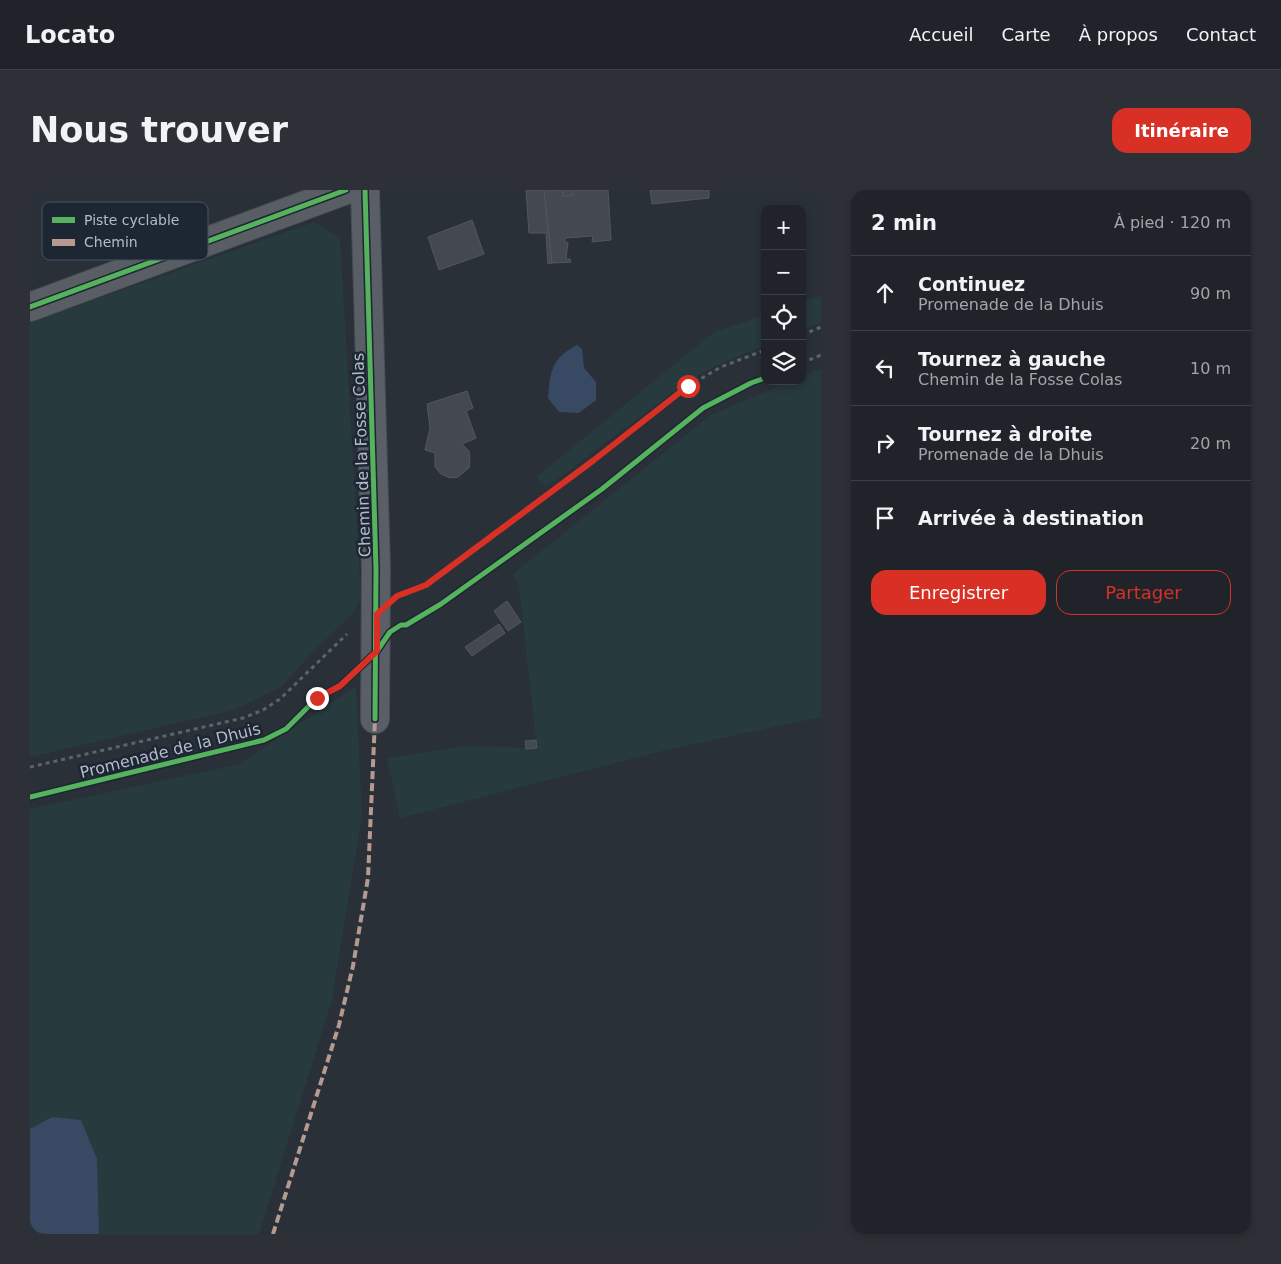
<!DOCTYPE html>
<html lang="fr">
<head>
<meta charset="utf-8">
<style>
  :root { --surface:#20242a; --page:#2d3036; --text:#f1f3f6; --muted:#a2a4a8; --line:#3d4147; --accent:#d93025 }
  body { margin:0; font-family:"DejaVu Sans",sans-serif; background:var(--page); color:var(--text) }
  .controls { position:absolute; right:15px; top:15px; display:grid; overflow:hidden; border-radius:10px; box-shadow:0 2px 8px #0003 }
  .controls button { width:45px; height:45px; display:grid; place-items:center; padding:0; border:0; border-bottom:1px solid var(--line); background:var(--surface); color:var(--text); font:25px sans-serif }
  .stop { position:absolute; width:15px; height:15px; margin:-11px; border:4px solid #d93025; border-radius:50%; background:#fff }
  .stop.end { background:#d93025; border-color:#fff; box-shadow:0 1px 5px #0008 }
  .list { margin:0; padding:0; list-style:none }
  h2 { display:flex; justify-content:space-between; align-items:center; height:65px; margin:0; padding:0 20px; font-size:21px }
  h2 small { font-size:16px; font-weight:400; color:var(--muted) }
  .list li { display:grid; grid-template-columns:32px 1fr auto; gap:15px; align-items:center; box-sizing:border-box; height:75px; padding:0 20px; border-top:1px solid var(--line) }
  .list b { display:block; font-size:19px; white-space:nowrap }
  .list p { margin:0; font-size:16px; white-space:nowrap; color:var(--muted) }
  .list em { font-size:16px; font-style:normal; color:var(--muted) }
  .actions { display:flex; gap:10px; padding:15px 20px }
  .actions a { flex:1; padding:11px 0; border:1px solid var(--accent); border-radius:15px; text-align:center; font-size:18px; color:var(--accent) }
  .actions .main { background:var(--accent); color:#fff }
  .icon { flex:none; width:28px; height:28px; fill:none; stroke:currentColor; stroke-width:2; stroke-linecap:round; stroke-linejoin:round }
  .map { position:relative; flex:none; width:791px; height:1044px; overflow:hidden; border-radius:15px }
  header { display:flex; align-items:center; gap:30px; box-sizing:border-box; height:70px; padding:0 25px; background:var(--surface); border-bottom:1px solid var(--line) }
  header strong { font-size:24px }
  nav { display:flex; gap:28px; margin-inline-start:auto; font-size:18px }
  .intro { display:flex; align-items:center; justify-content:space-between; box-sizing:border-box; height:120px; padding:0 30px }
  h1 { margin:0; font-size:35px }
  .button { padding:12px 22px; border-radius:15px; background:var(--accent); color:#fff; font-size:18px; font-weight:700 }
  main { display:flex; gap:30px; padding:0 30px }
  aside { flex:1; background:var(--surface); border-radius:15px; box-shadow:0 2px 8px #0003 }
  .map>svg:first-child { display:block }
  .green { fill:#273a3e }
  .water { fill:#384963 }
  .building { fill:#444950; stroke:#52575f }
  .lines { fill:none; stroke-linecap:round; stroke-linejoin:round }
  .street-casing { stroke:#484c53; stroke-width:30 }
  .secondary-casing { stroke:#484c53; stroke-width:30 }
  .path { stroke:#5d636a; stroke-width:3; stroke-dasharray:4 4; stroke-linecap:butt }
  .street { stroke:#5a5e66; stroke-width:28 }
  .secondary { stroke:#595d64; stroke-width:28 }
  .quiet { stroke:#b69a8f; stroke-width:4; stroke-dasharray:8 4; stroke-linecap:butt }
  .cycleway-casing { stroke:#1d2633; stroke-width:8 }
  .cycleway { stroke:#56b35d; stroke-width:5 }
  .route { stroke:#d93025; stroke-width:6 }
  .labels { text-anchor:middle; stroke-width:5; stroke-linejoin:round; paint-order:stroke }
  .street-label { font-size:16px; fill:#b4bcc9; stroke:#1d2633 }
  .key { fill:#1d2633; stroke:#4a5360; stroke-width:1 }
  .key-label { font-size:14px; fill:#b4bcc9 }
</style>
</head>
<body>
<header>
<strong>Locato</strong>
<nav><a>Accueil</a><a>Carte</a><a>À propos</a><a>Contact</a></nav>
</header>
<div class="intro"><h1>Nous trouver</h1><a class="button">Itinéraire</a></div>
<main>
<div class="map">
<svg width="791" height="1044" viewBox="0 0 791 1044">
  <rect width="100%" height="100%" fill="#2a3038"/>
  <g class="green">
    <path d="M 284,32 L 310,48 L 331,407 L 323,423 L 282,463 L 251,497 L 204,520 L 0,567 L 0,133 Z"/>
    <path d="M 791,106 L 791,132 L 772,140 L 772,112 Z"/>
    <path d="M 735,125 L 735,155 L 687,175 L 651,196 L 516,298 L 506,287 L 684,142 Z"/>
    <path d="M 791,179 L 791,527 L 636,560 L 370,628 L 357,568 L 436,556 L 507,558 L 489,396 L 483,384 L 681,225 L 761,191 L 772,191 L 772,186 Z"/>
    <path d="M 326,496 L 332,624 L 302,810 L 229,1044 L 0,1044 L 0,619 L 210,574 Z"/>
  </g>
  <g class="water">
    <path d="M 547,155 L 552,159 L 554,178 L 566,192 L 566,210 L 549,223 L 529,222 L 518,208 C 520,181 522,168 547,155 Z"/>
    <path d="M 22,927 L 51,930 L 67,969 L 69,1044 L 0,1044 L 0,939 Z"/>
  </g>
  <g class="building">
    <path d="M 496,0 L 514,0 L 522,73 L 518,74 L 516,43 L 499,43 Z"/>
    <path d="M 514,0 L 533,0 L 533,6 L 543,5 L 542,0 L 578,0 L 581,50 L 562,52 L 563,46 L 535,48 L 535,53 L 538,52 L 536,69 L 540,69 L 541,72 L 522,73 Z"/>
    <path d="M 533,0 L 542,0 L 543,5 L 533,6 Z"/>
    <path d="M 620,0 L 679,0 L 679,8 L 622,14 Z"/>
    <path d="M 442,30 L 454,64 L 409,80 L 398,47 Z"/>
    <path d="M 437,201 L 443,218 L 436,221 L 446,248 L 432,254 L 439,261 L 440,269 L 439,278 L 428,287 L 420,288 L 411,284 L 405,277 L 405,263 L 395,260 L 400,238 L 397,214 Z"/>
    <path d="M 477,411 L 491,432 L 478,441 L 464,421 Z"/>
    <path d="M 469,434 L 475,443 L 442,466 L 435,457 Z"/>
    <path d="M 506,550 L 507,558 L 496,559 L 495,551 Z"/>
  </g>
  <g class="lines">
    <g class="street-casing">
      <path id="street" d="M 335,0 L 346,379 L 345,529"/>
    </g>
    <g class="secondary-casing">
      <path id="secondary" d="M 0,117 L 316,0"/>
    </g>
    <g class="path">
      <path d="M 772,145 L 791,137"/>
      <path d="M 772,173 L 791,165"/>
      <path d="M 374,403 L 396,395 L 564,270 L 658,196 L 691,177 L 735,160"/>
      <path d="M 374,435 L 411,414 L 572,299 L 673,218 L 721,193 L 735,188"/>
      <path d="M 0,577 L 213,528 L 233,520 L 250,509 L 317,444"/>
      <path d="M 0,607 L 234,550 L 256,539 L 287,508 L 310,496 L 315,492"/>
    </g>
    <use href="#street" class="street"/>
    <use href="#secondary" class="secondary"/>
    <path class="quiet" d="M 243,1044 L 309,835 L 323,776 L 338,688 L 345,529"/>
    <g class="cycleway-casing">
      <g id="cycleway">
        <path d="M 335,0 L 346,379 L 345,529"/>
        <path d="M 0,117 L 316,0"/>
        <path d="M 0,607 L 234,550 L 256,539 L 287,508 L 310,496 L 347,461 L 360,442 L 371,435 L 376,435 L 411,414 L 572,299 L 673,218 L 721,193 L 735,188"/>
      </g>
    </g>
    <use href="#cycleway" class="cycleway"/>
  </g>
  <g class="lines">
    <path class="route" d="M 287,508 L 310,496 L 347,461 L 347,424 L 367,406 L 396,395 L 564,270 L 658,196"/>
  </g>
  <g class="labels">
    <g class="street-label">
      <text transform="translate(331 265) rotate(-92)" y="6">Chemin de la Fosse Colas</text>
      <text transform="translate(140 560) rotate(-14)" y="6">Promenade de la Dhuis</text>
    </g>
  </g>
  <rect x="12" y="12" width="166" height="58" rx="8" class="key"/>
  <rect x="22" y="27" width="23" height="6" fill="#56b35d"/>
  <rect x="22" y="49" width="23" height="7" fill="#b69a8f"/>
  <g class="key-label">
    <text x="54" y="35">Piste cyclable</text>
    <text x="54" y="57">Chemin</text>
  </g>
</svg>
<div class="controls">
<button>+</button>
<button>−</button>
<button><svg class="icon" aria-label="locate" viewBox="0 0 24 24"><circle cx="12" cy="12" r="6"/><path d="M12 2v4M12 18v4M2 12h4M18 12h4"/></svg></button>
<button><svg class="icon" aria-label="layers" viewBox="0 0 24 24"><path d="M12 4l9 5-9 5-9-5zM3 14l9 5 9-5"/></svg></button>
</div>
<div class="stop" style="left:658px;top:196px"></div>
<div class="stop end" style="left:287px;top:508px"></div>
</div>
<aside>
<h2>2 min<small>À pied · 120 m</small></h2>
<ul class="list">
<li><svg class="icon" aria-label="ahead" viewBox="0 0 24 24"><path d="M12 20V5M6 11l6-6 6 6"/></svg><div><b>Continuez</b><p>Promenade de la Dhuis</p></div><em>90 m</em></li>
<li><svg class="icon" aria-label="left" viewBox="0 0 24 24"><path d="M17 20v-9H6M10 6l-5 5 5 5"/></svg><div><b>Tournez à gauche</b><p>Chemin de la Fosse Colas</p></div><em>10 m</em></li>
<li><svg class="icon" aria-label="right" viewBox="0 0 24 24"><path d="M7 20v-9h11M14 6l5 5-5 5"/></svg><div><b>Tournez à droite</b><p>Promenade de la Dhuis</p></div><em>20 m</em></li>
<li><svg class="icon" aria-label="arrive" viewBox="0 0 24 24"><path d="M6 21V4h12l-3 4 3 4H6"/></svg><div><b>Arrivée à destination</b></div></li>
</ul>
<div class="actions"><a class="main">Enregistrer</a><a>Partager</a></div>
</aside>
</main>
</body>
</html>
